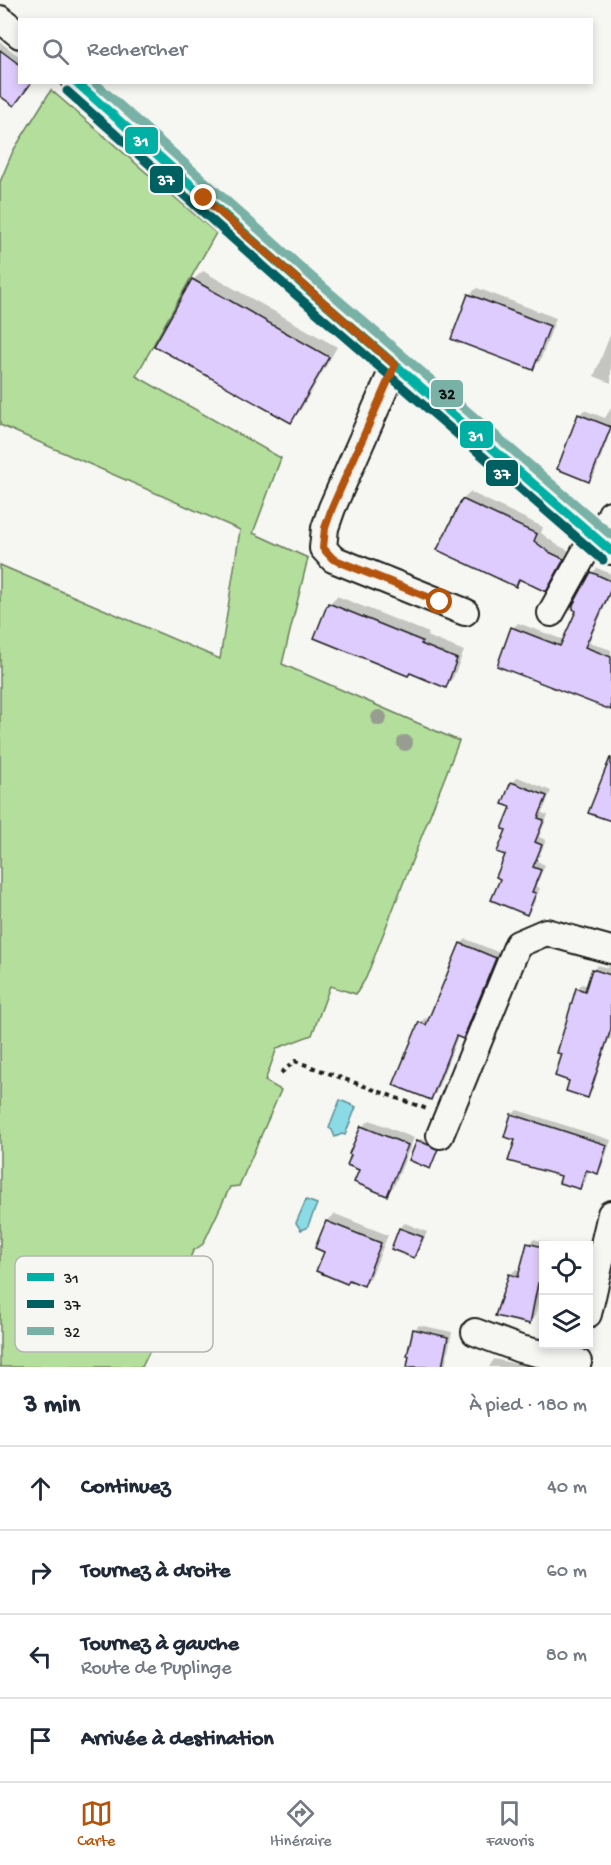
<!DOCTYPE html>
<html lang="fr">
<head>
<meta charset="utf-8">
<style>
  :root { --surface:#fff; --page:#f6f6f7; --text:#1f2937; --muted:#747a83; --line:#e0e1e3; --accent:#b45309 }
  body { margin:0; font-family:"Gochi Hand",sans-serif; background:var(--page); color:var(--text) }
  .controls { position:absolute; right:18px; bottom:18px; display:grid; overflow:hidden; border-radius:0px; box-shadow:0 3px 9px #0003 }
  .controls button { width:54px; height:54px; display:grid; place-items:center; padding:0; border:0; border-bottom:2px solid var(--line); background:var(--surface); color:var(--text); font:30px sans-serif }
  .stop { position:absolute; width:18px; height:18px; margin:-14px; border:4px solid #b45309; border-radius:50%; background:#fff }
  .stop.end { background:#b45309; border-color:#fff; box-shadow:0 2px 6px #0008 }
  .list { margin:0; padding:0; list-style:none }
  h2 { display:flex; justify-content:space-between; align-items:center; height:78px; margin:0; padding:0 24px; font-size:26px }
  h2 small { font-size:20px; font-weight:400; color:var(--muted) }
  .list li { display:grid; grid-template-columns:39px 1fr auto; gap:18px; align-items:center; box-sizing:border-box; height:84px; padding:0 24px; border-top:2px solid var(--line) }
  .list b { display:block; font-size:22px; white-space:nowrap }
  .list p { margin:0; font-size:20px; white-space:nowrap; color:var(--muted) }
  .list em { font-size:20px; font-style:normal; color:var(--muted) }
  .icon { flex:none; width:33px; height:33px; fill:none; stroke:currentColor; stroke-width:2; stroke-linecap:round; stroke-linejoin:round }
  .map { position:relative; flex:none; width:611px; height:1367px; overflow:hidden }
  .search { position:absolute; background:var(--surface); box-shadow:0 3px 9px #0003; left:18px; right:18px; top:18px; height:66px; display:flex; align-items:center; gap:15px; box-sizing:border-box; padding:0 21px; border-radius:0px; color:var(--muted); font-size:22px }
  .sheet { height:414px; background:var(--surface) }
  nav { display:flex; justify-content:space-around; align-items:center; box-sizing:border-box; height:84px; border-top:2px solid var(--line); background:var(--surface); font-size:16px; color:var(--muted) }
  nav a { display:grid; justify-items:center; gap:3px }
  nav .on { color:var(--accent) }
  .map>svg:first-child { display:block }
  .green { fill:#b4de9b; stroke:#687d5c; stroke-width:1.5 }
  .water { fill:#8bdbe6; stroke:#5f8f95; stroke-width:1.5 }
  .shadow { fill:#0003 }
  .building { fill:#dfccfe; stroke:#1c1c1c; stroke-width:1.5 }
  .lines { fill:none; stroke-linecap:round; stroke-linejoin:round }
  .minor-casing { stroke:#1c1c1c; stroke-width:30 }
  .path { stroke:#1c1c1c; stroke-width:4; stroke-dasharray:4.5 4.5; stroke-linecap:butt }
  .minor { stroke:#f6f6f2; stroke-width:26 }
  .bus-1-casing { stroke:#f6f6f2; stroke-width:14 }
  .bus-2-casing { stroke:#f6f6f2; stroke-width:14 }
  .bus-3-casing { stroke:#f6f6f2; stroke-width:14 }
  .bus-1 { stroke:#00b0a4; stroke-width:9 }
  .bus-2 { stroke:#005f61; stroke-width:9 }
  .bus-3 { stroke:#79b1a6; stroke-width:9 }
  .tree { fill:#979e91 }
  .route { stroke:#b45309; stroke-width:8 }
  .key { fill:#f6f6f2; stroke:#b5b5b2; stroke-width:1.5 }
  .key-label { font-size:16px; fill:#1c1c1c }
  .line-badge { stroke:#f6f6f2; stroke-width:2 }
  .badge-label { font-size:16px; text-anchor:middle; font-weight:bold; fill:#fff }
  .pale-badge-label { font-size:16px; text-anchor:middle; font-weight:bold; fill:#111 }
</style>
</head>
<body>
<div class="map">
<svg width="611" height="1367" viewBox="0 0 611 1367">
  <rect width="100%" height="100%" fill="#f6f6f2"/>
  <filter id="ink" filterUnits="userSpaceOnUse"><feTurbulence type="fractalNoise" baseFrequency=".0167" numOctaves="2"/><feDisplacementMap in="SourceGraphic" scale="12" xChannelSelector="R" yChannelSelector="G"/><feConvolveMatrix kernelMatrix="1 2 1 2 8 2 1 2 1" color-interpolation-filters="sRGB"/></filter>
  <g filter="url(#ink)">
    <path class="green" d="M 51,90 L 216,233 L 136,376 L 281,458 L 253,533 L 308,558 L 282,664 L 459,741 L 366,978 L 356,994 L 330,986 L 312,1035 L 277,1048 L 265,1081 L 281,1090 L 239,1186 L 230,1187 L 203,1244 L 193,1251 L 157,1336 L 142,1367 L 0,1367 L 0,565 L 220,659 L 240,530 L 0,425 L 0,182 L 13,151 Z"/>
    <g class="water">
      <path d="M 340,1100 L 356,1107 L 345,1135 L 342,1134 L 335,1137 L 332,1130 L 329,1128 Z"/>
      <path d="M 306,1200 L 317,1204 L 307,1228 L 301,1230 L 296,1223 Z"/>
    </g>
    <g class="shadow">
      <path d="M 0,42 L 20,57 L 20,82 L 0,94 Z"/>
      <path d="M 203,271 L 337,347 L 300,411 L 291,421 L 193,280 Z"/>
      <path d="M 477,288 L 556,318 L 540,361 L 532,369 L 469,295 Z"/>
      <path d="M 611,333 L 611,383 L 594,376 Z"/>
      <path d="M 611,408 L 611,430 L 594,476 L 589,480 L 579,415 L 584,410 L 605,418 Z"/>
      <path d="M 470,492 L 543,527 L 541,533 L 557,545 L 570,551 L 553,582 L 545,590 L 522,579 L 515,586 L 463,499 Z"/>
      <path d="M 597,568 L 611,574 L 611,593 L 589,642 L 611,650 L 611,708 L 513,628 L 518,623 L 564,640 L 592,573 Z"/>
      <path d="M 337,596 L 429,633 L 427,636 L 464,651 L 453,678 L 445,686 L 329,604 Z"/>
      <path d="M 518,777 L 551,791 L 542,813 L 548,815 L 539,837 L 546,840 L 537,861 L 545,865 L 536,886 L 540,888 L 532,908 L 527,913 L 502,878 L 507,854 L 507,830 L 513,806 L 504,803 L 513,782 Z"/>
      <path d="M 466,939 L 500,953 L 468,1032 L 463,1037 L 458,1036 L 436,1093 L 431,1098 L 420,1023 L 425,1018 L 429,1020 L 461,944 Z"/>
      <path d="M 611,963 L 611,1038 L 608,1041 L 592,1091 L 587,1096 L 571,1080 L 577,989 L 582,984 L 588,986 L 593,970 L 598,965 L 607,968 Z"/>
      <path d="M 517,1110 L 611,1140 L 602,1167 L 597,1172 L 589,1170 L 585,1182 L 580,1187 L 517,1139 L 512,1115 Z"/>
      <path d="M 370,1120 L 414,1138 L 394,1186 L 387,1194 L 362,1127 Z"/>
      <path d="M 421,1139 L 439,1147 L 430,1167 L 418,1141 Z"/>
      <path d="M 335,1214 L 388,1235 L 371,1277 L 363,1284 L 350,1278 L 326,1251 L 317,1247 L 327,1221 Z"/>
      <path d="M 405,1223 L 427,1232 L 419,1251 L 414,1256 L 393,1248 L 400,1228 Z"/>
      <path d="M 534,1239 L 559,1246 L 544,1246 L 544,1283 L 542,1283 L 535,1317 L 530,1322 L 497,1315 L 511,1274 L 516,1269 L 521,1271 L 529,1244 Z"/>
      <path d="M 419,1325 L 452,1332 L 445,1367 L 408,1367 L 414,1330 Z"/>
      <path d="M 494,1359 L 529,1367 L 489,1367 Z"/>
    </g>
    <g class="building">
      <path d="M 0,50 L 20,65 L 20,82 L 32,82 L 14,106 L 0,96 Z"/>
      <path d="M 192,279 L 329,357 L 291,423 L 154,346 Z"/>
      <path d="M 468,294 L 550,326 L 533,370 L 451,339 Z"/>
      <path d="M 578,414 L 611,427 L 589,482 L 557,469 Z"/>
      <path d="M 462,499 L 537,534 L 534,541 L 549,552 L 564,559 L 546,592 L 519,579 L 516,587 L 437,550 Z"/>
      <path d="M 591,572 L 611,581 L 611,589 L 585,647 L 611,657 L 611,710 L 497,666 L 511,627 L 560,646 L 576,611 L 573,609 L 573,605 Z"/>
      <path d="M 328,603 L 422,641 L 421,644 L 457,659 L 446,688 L 410,673 L 408,676 L 314,638 Z"/>
      <path d="M 610,758 L 611,758 L 611,821 L 588,813 Z"/>
      <path d="M 511,782 L 547,796 L 538,818 L 544,820 L 535,842 L 542,845 L 533,867 L 541,870 L 532,892 L 536,893 L 527,915 L 491,900 L 500,879 L 496,877 L 505,855 L 497,852 L 506,830 L 502,829 L 511,807 L 502,804 Z"/>
      <path d="M 460,943 L 496,958 L 463,1039 L 456,1036 L 431,1100 L 393,1085 L 419,1022 L 426,1025 Z"/>
      <path d="M 592,969 L 611,975 L 611,1029 L 588,1098 L 566,1091 L 569,1081 L 555,1076 L 562,1054 L 557,1053 L 576,988 L 585,991 Z"/>
      <path d="M 511,1114 L 607,1145 L 598,1174 L 586,1170 L 580,1189 L 559,1183 L 561,1176 L 508,1161 L 515,1140 L 504,1137 Z"/>
      <path d="M 361,1126 L 408,1145 L 387,1196 L 354,1182 L 359,1170 L 347,1165 L 351,1155 L 349,1154 Z"/>
      <path d="M 417,1140 L 438,1149 L 430,1169 L 409,1160 Z"/>
      <path d="M 326,1221 L 381,1243 L 364,1286 L 349,1280 L 347,1284 L 316,1271 L 324,1252 L 315,1248 Z"/>
      <path d="M 399,1228 L 423,1237 L 414,1258 L 391,1249 Z"/>
      <path d="M 527,1243 L 543,1247 L 543,1285 L 538,1283 L 530,1324 L 495,1316 L 509,1274 L 518,1277 Z"/>
      <path d="M 413,1329 L 448,1337 L 442,1367 L 407,1367 L 409,1356 L 407,1356 Z"/>
    </g>
    <g class="lines">
      <g class="minor-casing">
        <g id="minor">
          <path d="M 0,19 L 20,35"/>
          <path d="M 75,82 L 304,286 L 611,551"/>
          <path d="M 395,365 L 332,508 L 325,528 L 323,548 L 333,559 L 465,612"/>
          <path d="M 600,542 L 611,514"/>
          <path d="M 551,613 L 594,536"/>
          <path d="M 440,1135 L 518,944 L 546,932 L 611,950"/>
          <path d="M 588,1314 L 611,1214"/>
          <path d="M 475,1332 L 520,1349 L 578,1362"/>
        </g>
      </g>
      <path class="path" d="M 281,1073 L 295,1061 L 427,1109"/>
      <use href="#minor" class="minor"/>
      <g class="bus-1-casing">
        <path id="bus-1" d="M 76,82 L 304,286 L 611,551"/>
      </g>
      <g class="bus-2-casing">
        <path id="bus-2" d="M 67,91 L 296,295 L 603,560"/>
      </g>
      <g class="bus-3-casing">
        <path id="bus-3" d="M 94,82 L 312,277 L 611,535"/>
      </g>
      <use href="#bus-1" class="bus-1"/>
      <use href="#bus-2" class="bus-2"/>
      <use href="#bus-3" class="bus-3"/>
    </g>
    <g class="tree">
      <circle cx="379" cy="718" r="8"/>
      <circle cx="405" cy="743" r="8"/>
    </g>
  </g>
  <g class="lines" filter="url(#ink)">
    <path class="route" d="M 204,198 L 395,365 L 332,508 L 325,528 L 323,548 L 333,559 L 440,602"/>
  </g>
  <rect x="15" y="1256" width="198" height="96" rx="9" class="key"/>
  <rect x="27" y="1273" width="27" height="8" fill="#00b0a4"/>
  <rect x="27" y="1300" width="27" height="8" fill="#005f61"/>
  <rect x="27" y="1327" width="27" height="8" fill="#79b1a6"/>
  <g class="key-label">
    <text x="64" y="1283">31</text>
    <text x="64" y="1310">37</text>
    <text x="64" y="1337">32</text>
  </g>
  <g class="line-badge">
    <rect x="124" y="126" width="35" height="29" rx="6" fill="#00b0a4"/>
    <rect x="149" y="165" width="35" height="29" rx="6" fill="#005f61"/>
    <rect x="430" y="379" width="34" height="29" rx="6" fill="#79b1a6"/>
    <rect x="459" y="420" width="35" height="29" rx="6" fill="#00b0a4"/>
    <rect x="485" y="459" width="34" height="28" rx="6" fill="#005f61"/>
  </g>
  <g class="badge-label">
    <text x="141" y="146">31</text>
    <text x="166" y="185">37</text>
    <text x="476" y="441">31</text>
    <text x="502" y="479">37</text>
  </g>
  <g class="pale-badge-label">
    <text x="447" y="399">32</text>
  </g>
</svg>
<div class="controls">
<button><svg class="icon" aria-label="locate" viewBox="0 0 24 24"><circle cx="12" cy="12" r="6"/><path d="M12 2v4M12 18v4M2 12h4M18 12h4"/></svg></button>
<button><svg class="icon" aria-label="layers" viewBox="0 0 24 24"><path d="M12 4l9 5-9 5-9-5zM3 14l9 5 9-5"/></svg></button>
</div>
<div class="stop" style="left:440px;top:602px"></div>
<div class="stop end" style="left:204px;top:198px"></div>
<div class="search"><svg class="icon" aria-label="search" viewBox="0 0 24 24"><circle cx="10" cy="10" r="6"/><path d="M15 15l6 6"/></svg>Rechercher</div>
</div>
<section class="sheet">
<h2>3 min<small>À pied · 180 m</small></h2>
<ul class="list">
<li><svg class="icon" aria-label="ahead" viewBox="0 0 24 24"><path d="M12 20V5M6 11l6-6 6 6"/></svg><div><b>Continuez</b></div><em>40 m</em></li>
<li><svg class="icon" aria-label="right" viewBox="0 0 24 24"><path d="M7 20v-9h11M14 6l5 5-5 5"/></svg><div><b>Tournez à droite</b></div><em>60 m</em></li>
<li><svg class="icon" aria-label="left" viewBox="0 0 24 24"><path d="M17 20v-9H6M10 6l-5 5 5 5"/></svg><div><b>Tournez à gauche</b><p>Route de Puplinge</p></div><em>80 m</em></li>
<li><svg class="icon" aria-label="arrive" viewBox="0 0 24 24"><path d="M6 21V4h12l-3 4 3 4H6"/></svg><div><b>Arrivée à destination</b></div></li>
</ul>
</section>
<nav>
<a class="on"><svg class="icon" aria-label="map" viewBox="0 0 24 24"><path d="M3 6l6-2 6 2 6-2v14l-6 2-6-2-6 2zM9 4v14M15 6v14"/></svg>Carte</a>
<a><svg class="icon" aria-label="directions" viewBox="0 0 24 24"><path d="M12 3l9 9-9 9-9-9zM9 14v-3h6M13 9l2 2-2 2"/></svg>Itinéraire</a>
<a><svg class="icon" aria-label="saved" viewBox="0 0 24 24"><path d="M7 4h10v16l-5-4-5 4z"/></svg>Favoris</a>
</nav>
</body>
</html>
